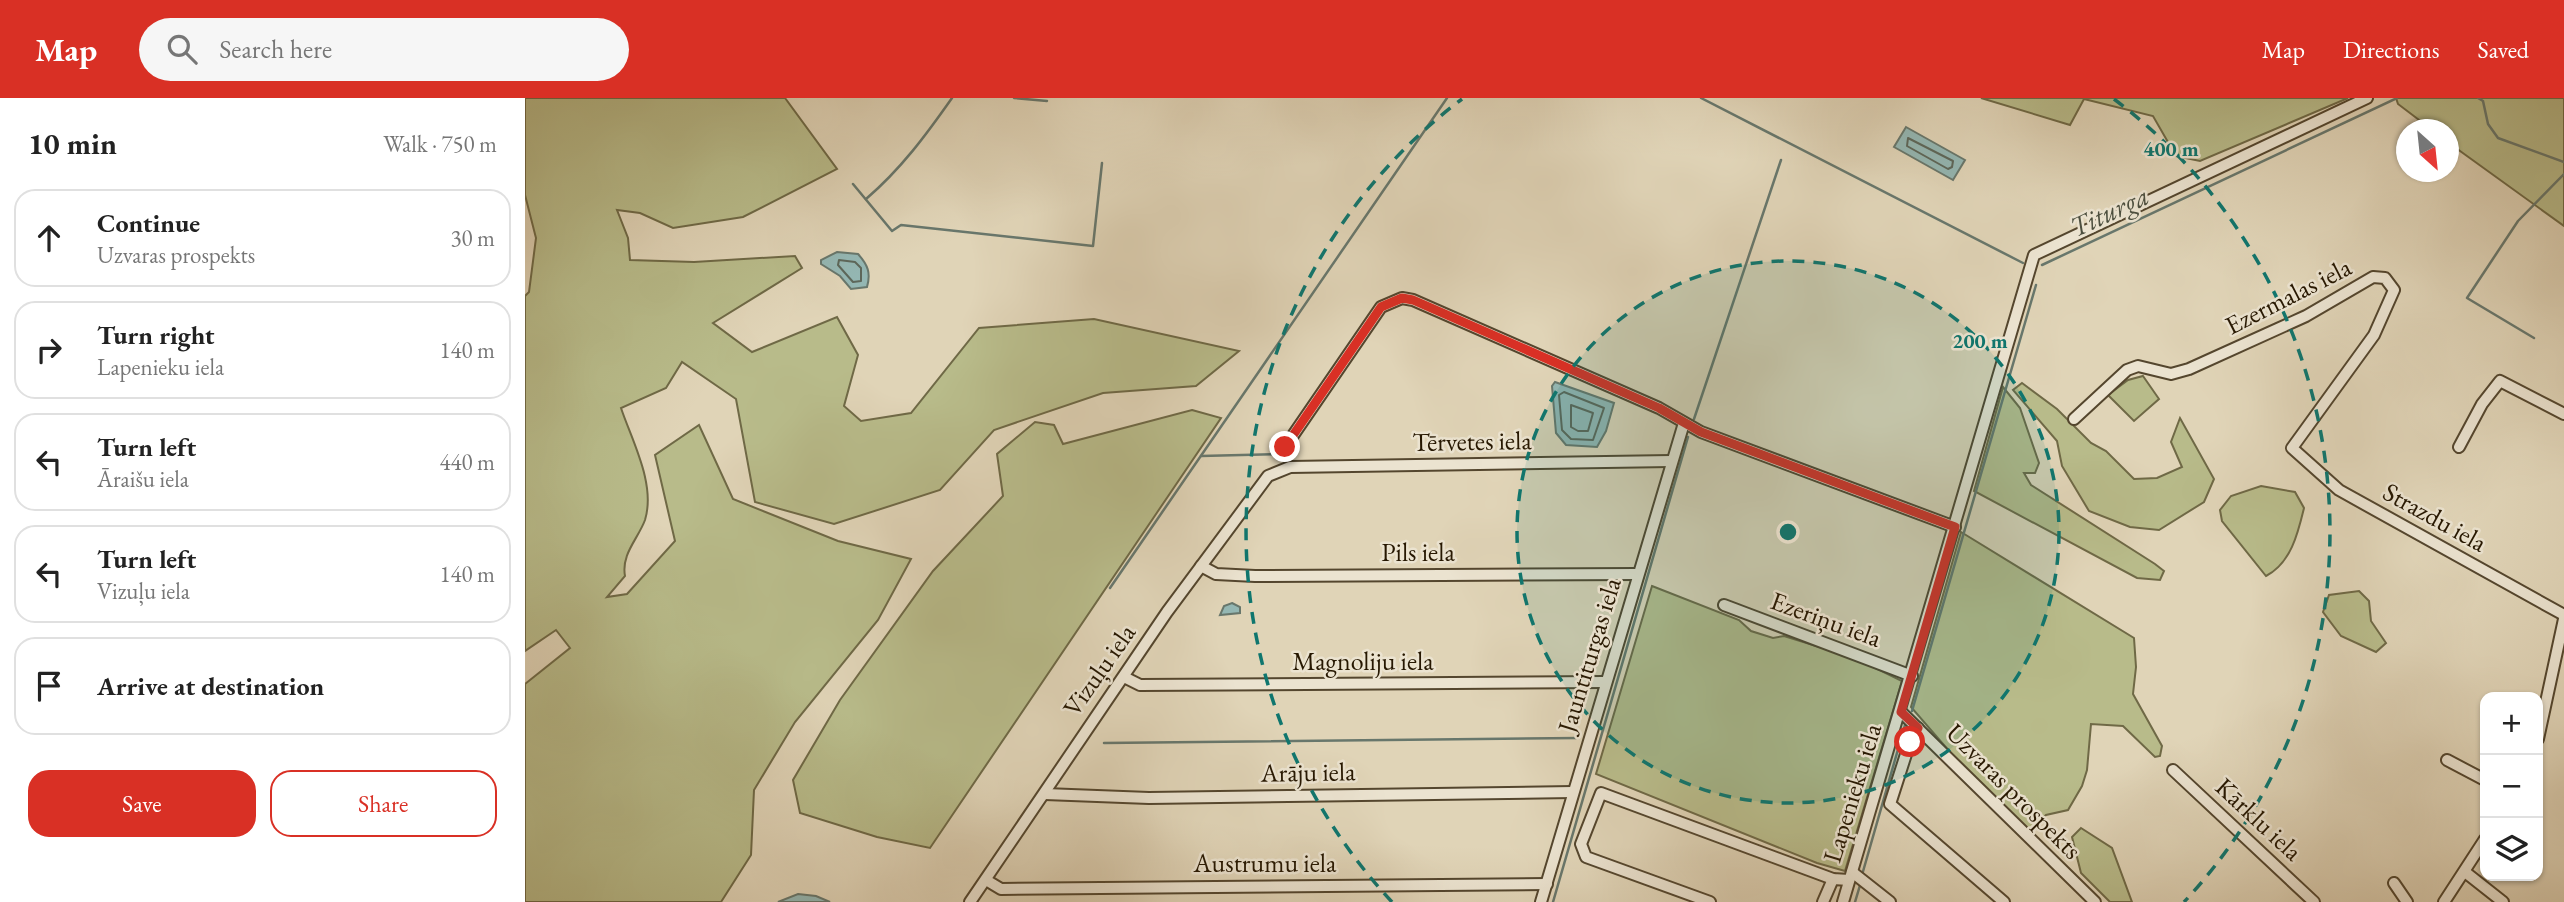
<!DOCTYPE html>
<html lang="en">
<head>
<meta charset="utf-8">
<style>
  :root { --surface:#fff; --page:#f6f6f6; --text:#222; --muted:#767676; --line:#e0e0e0; --accent:#d93025 }
  body { margin:0; font-family:"EB Garamond",serif; background:var(--page); color:var(--text) }
  .controls { position:absolute; right:21px; bottom:21px; display:grid; overflow:hidden; border-radius:14px; box-shadow:0 2px 5px #0004 }
  .controls button { width:63px; height:63px; display:grid; place-items:center; padding:0; border:0; border-bottom:2px solid var(--line); background:var(--surface); color:var(--text); font:35px sans-serif }
  .compass { position:absolute; left:1871px; top:21px; width:63px; height:63px; border-radius:50%; background:var(--surface); box-shadow:0 2px 5px #0004; rotate:153deg }
  .stop { position:absolute; width:21px; height:21px; margin:-16px; border:5px solid #d93025; border-radius:50%; background:#fff }
  .stop.end { background:#d93025; border-color:#fff; box-shadow:0 2px 7px #0008 }
  .list { margin:0; padding:0; list-style:none }
  h2 { display:flex; justify-content:space-between; align-items:center; height:91px; margin:0; padding:0 28px; font-size:30px }
  h2 small { font-size:23px; font-weight:400; color:var(--muted) }
  .list li { display:grid; grid-template-columns:46px 1fr auto; gap:21px; align-items:center; box-sizing:border-box; height:98px; margin:0 14px 14px; padding:0 14px; border:2px solid var(--line); border-radius:21px }
  .list b { display:block; font-size:26px; white-space:nowrap }
  .list p { margin:0; font-size:23px; white-space:nowrap; color:var(--muted) }
  .list em { font-size:23px; font-style:normal; color:var(--muted) }
  .actions { display:flex; gap:14px; padding:21px 28px }
  .actions a { flex:1; padding:16px 0; border:2px solid var(--accent); border-radius:21px; text-align:center; font-size:24px; color:var(--accent) }
  .actions .main { background:var(--accent); color:#fff }
  .icon { flex:none; width:38px; height:38px; fill:none; stroke:currentColor; stroke-width:2; stroke-linecap:round; stroke-linejoin:round }
  .map { position:relative; flex:none; width:2039px; height:804px; overflow:hidden }
  header { display:flex; align-items:center; gap:42px; box-sizing:border-box; height:98px; padding:0 35px; background:var(--accent); color:#fff }
  header strong { font-size:33px }
  nav { display:flex; gap:38px; margin-inline-start:auto; font-size:24px }
  .search { width:490px; height:63px; background:var(--page); display:flex; align-items:center; gap:18px; box-sizing:border-box; padding:0 24px; border-radius:38px; color:var(--muted); font-size:26px }
  main { display:flex }
  aside { flex:1; background:var(--surface) }
  .map>svg:first-child { display:block }
  .green { fill:#b8bb8a; stroke:#6f6946; stroke-width:2 }
  .water { fill:#94b7b3; stroke:#68776c; stroke-width:2 }
  .lines { fill:none; stroke-linecap:round; stroke-linejoin:round }
  .shore { stroke:#5d675a; stroke-width:2 }
  .stream { stroke:#68776c; stroke-width:2.5 }
  .minor-casing { stroke:#54462e; stroke-width:14 }
  .minor { stroke:#ebe3d0; stroke-width:10 }
  .route { stroke:#d93025; stroke-width:9 }
  .ring { fill:none; stroke:#0f766e; stroke-width:3.5; stroke-dasharray:12 9 }
  .labels { text-anchor:middle; stroke-width:5; stroke-linejoin:round; paint-order:stroke }
  .street-label { font-size:26px; fill:#261701; stroke:#ebe3d0 }
  .water-label { font-size:28px; font-style:italic; fill:#4c4f3f; stroke:#ebe3d0 }
  .centre { fill:#0f766e; stroke:#ebe3d0; stroke-width:3.5 }
  .ring-label { font-size:21px; text-anchor:middle; font-weight:bold; fill:#0f766e; stroke:#ebe3d0; stroke-width:5; stroke-linejoin:round; paint-order:stroke }
</style>
</head>
<body>
<header>
<strong>Map</strong>
<div class="search"><svg class="icon" aria-label="search" viewBox="0 0 24 24"><circle cx="10" cy="10" r="6"/><path d="M15 15l6 6"/></svg>Search here</div>
<nav><a>Map</a><a>Directions</a><a>Saved</a></nav>
</header>
<main>
<aside>
<h2>10 min<small>Walk · 750 m</small></h2>
<ul class="list">
<li><svg class="icon" aria-label="ahead" viewBox="0 0 24 24"><path d="M12 20V5M6 11l6-6 6 6"/></svg><div><b>Continue</b><p>Uzvaras prospekts</p></div><em>30 m</em></li>
<li><svg class="icon" aria-label="right" viewBox="0 0 24 24"><path d="M7 20v-9h11M14 6l5 5-5 5"/></svg><div><b>Turn right</b><p>Lapenieku iela</p></div><em>140 m</em></li>
<li><svg class="icon" aria-label="left" viewBox="0 0 24 24"><path d="M17 20v-9H6M10 6l-5 5 5 5"/></svg><div><b>Turn left</b><p>Āraišu iela</p></div><em>440 m</em></li>
<li><svg class="icon" aria-label="left" viewBox="0 0 24 24"><path d="M17 20v-9H6M10 6l-5 5 5 5"/></svg><div><b>Turn left</b><p>Vizuļu iela</p></div><em>140 m</em></li>
<li><svg class="icon" aria-label="arrive" viewBox="0 0 24 24"><path d="M6 21V4h12l-3 4 3 4H6"/></svg><div><b>Arrive at destination</b></div></li>
</ul>
<div class="actions"><a class="main">Save</a><a>Share</a></div>
</aside>
<div class="map">
<svg width="2039" height="804" viewBox="0 0 2039 804">
  <rect width="100%" height="100%" fill="#e0d4b7"/>
  <filter id="stains"><feTurbulence type="fractalNoise" baseFrequency=".00286" numOctaves="4"/><feColorMatrix values="0 0 0 0 .2 0 0 0 0 .09 0 0 0 0 .02 0 0 0 .5 -.17"/></filter>
  <radialGradient id="worn" r=".72"><stop offset=".6" stop-color="#630" stop-opacity="0"/><stop offset="1" stop-color="#630" stop-opacity=".3"/></radialGradient>
  <g class="green">
    <path d="M 0,0 L 260,0 L 312,71 L 218,119 L 148,130 L 115,115 L 92,112 L 103,140 L 105,162 L 169,164 L 270,158 L 277,170 L 188,225 L 227,254 L 312,219 L 333,257 L 319,308 L 336,323 L 386,315 L 454,230 L 569,221 L 714,253 L 671,288 L 578,295 L 469,332 L 415,392 L 309,426 L 230,404 L 211,301 L 157,264 L 141,290 L 96,310 C 107,343 131,386 120,422 C 113,441 96,456 100,478 L 82,499 L 102,496 L 150,443 L 130,357 L 174,327 L 208,401 L 313,443 L 386,461 L 353,522 L 270,624 L 229,692 L 226,757 L 196,804 L 0,804 L 0,586 L 45,550 L 31,532 L 0,553 L 0,198 L 4,194 L 11,140 L 0,97 Z"/>
    <path d="M 1456,0 L 1823,0 L 1675,63 L 1651,58 L 1628,18 L 1559,1 L 1545,27 Z"/>
    <path d="M 1871,0 L 2039,0 L 2039,128 L 1924,45 L 1924,32 L 1906,31 L 1873,6 Z"/>
    <path d="M 1618,278 L 1634,301 L 1609,323 L 1583,297 L 1603,282 Z"/>
    <path d="M 1497,285 L 1532,311 L 1566,345 L 1581,353 L 1609,381 L 1632,380 L 1657,369 L 1646,344 L 1655,320 L 1689,381 L 1679,404 L 1634,432 L 1605,429 L 1564,413 L 1537,368 L 1532,343 L 1488,292 Z"/>
    <path d="M 1478,289 L 1495,310 L 1514,365 L 1510,375 L 1499,375 L 1506,387 L 1630,466 L 1639,473 L 1635,482 L 1612,480 L 1449,393 Z"/>
    <path d="M 667,312 L 696,320 L 405,750 L 352,739 L 275,715 L 268,682 L 315,602 L 408,473 L 478,398 L 472,356 L 510,324 L 529,327 L 538,346 Z"/>
    <path d="M 1736,388 L 1770,394 L 1779,410 C 1773,435 1766,465 1741,478 L 1697,423 L 1695,412 L 1706,398 Z"/>
    <path d="M 1436,434 L 1609,540 L 1611,569 L 1608,596 L 1637,648 L 1635,658 L 1630,659 L 1598,628 L 1566,626 L 1562,672 L 1557,688 L 1543,712 L 1521,717 L 1505,733 L 1444,676 L 1386,609 Z"/>
    <path d="M 1127,488 L 1214,522 L 1226,533 L 1248,540 L 1259,538 L 1330,560 L 1377,583 L 1320,773 L 1292,765 L 1071,676 Z"/>
    <path d="M 1834,493 L 1844,503 L 1846,523 L 1861,545 L 1851,554 L 1816,538 L 1798,514 L 1804,497 Z"/>
    <path d="M 1556,730 L 1587,750 L 1607,804 L 1585,804 L 1556,775 L 1547,739 Z"/>
  </g>
  <g class="water">
    <path d="M 1381,29 L 1440,62 L 1428,82 L 1369,49 Z"/>
    <path d="M 312,154 L 333,156 C 343,167 346,175 342,189 L 326,191 L 315,178 L 296,166 L 296,162 Z"/>
    <path d="M 1030,284 L 1089,305 L 1081,333 L 1072,349 L 1041,347 L 1031,335 L 1027,288 Z"/>
    <path d="M 707,505 L 715,509 L 715,515 L 695,517 L 699,508 Z"/>
    <path d="M 273,796 L 291,798 L 305,804 L 253,804 Z"/>
  </g>
  <g class="lines">
    <g class="shore">
      <path d="M 1383,40 L 1428,63 L 1427,69 L 1423,71 L 1382,48 Z"/>
      <path d="M 314,162 L 330,164 L 336,170 L 336,183 L 328,184 L 313,167 Z"/>
      <path d="M 1039,294 L 1079,310 L 1068,342 L 1046,341 L 1037,332 L 1034,297 Z"/>
      <path d="M 1046,307 L 1068,315 L 1063,333 L 1053,333 L 1046,329 Z"/>
    </g>
    <g class="stream">
      <path d="M 489,0 L 522,3"/>
      <path d="M 1176,0 L 1498,165"/>
      <path d="M 1953,0 L 1958,3 L 1963,26 L 1973,40 L 2039,64"/>
      <path d="M 328,86 L 367,133 L 376,127 L 568,148 L 577,65"/>
      <path d="M 341,101 C 376,71 401,37 427,0"/>
      <path d="M 1517,167 L 1872,0"/>
      <path d="M 2009,240 L 1942,200 L 1993,123 L 2039,76"/>
      <path d="M 1169,321 L 1256,62"/>
      <path d="M 676,358 L 757,356"/>
      <path d="M 585,490 L 922,0"/>
      <path d="M 1387,613 L 1511,187"/>
      <path d="M 579,645 L 1054,640"/>
      <path d="M 1337,777 L 1380,627"/>
      <path d="M 1028,804 L 1163,339"/>
      <path d="M 1330,804 L 1336,784"/>
    </g>
    <g class="minor-casing">
      <g id="minor">
        <path d="M 1549,321 L 1602,272 L 1613,268 L 1646,276 L 1664,271 L 1781,218 L 1848,179 L 1860,180 L 1869,192 L 1849,237 L 1767,350 L 1814,392 L 2039,517"/>
        <path d="M 760,349 L 856,209 L 877,200 L 888,202 L 1134,310 L 1176,334 L 1430,429"/>
        <path d="M 1934,349 L 1957,306 L 1975,283 L 2039,316"/>
        <path d="M 676,468 L 691,476 L 730,478 L 1112,476"/>
        <path d="M 1199,507 L 1387,578"/>
        <path d="M 599,579 L 615,587 L 1080,584"/>
        <path d="M 1376,614 L 1570,804"/>
        <path d="M 1393,630 L 1383,650 L 1365,706 L 1479,804"/>
        <path d="M 2013,641 L 2039,521"/>
        <path d="M 1922,662 L 1960,682"/>
        <path d="M 1648,672 L 1789,804"/>
        <path d="M 520,696 L 624,700 L 1048,694"/>
        <path d="M 1327,774 L 1365,804"/>
        <path d="M 1940,774 L 1978,804"/>
        <path d="M 461,782 L 476,791 L 1022,786"/>
        <path d="M 1869,785 L 1882,804"/>
        <path d="M 445,804 L 642,514 L 743,378 L 765,369 L 1146,363"/>
        <path d="M 1016,804 L 1159,325"/>
        <path d="M 1185,804 L 1061,759 L 1056,746 L 1076,695 L 1308,781 L 1324,782"/>
        <path d="M 1298,804 L 1308,781"/>
        <path d="M 1318,804 L 1509,157 L 1842,0"/>
        <path d="M 1919,804 L 1960,741"/>
      </g>
    </g>
    <use href="#minor" class="minor"/>
  </g>
  <g class="lines">
    <path class="route" d="M 760,349 L 856,209 L 877,200 L 888,202 L 1134,310 L 1176,334 L 1430,429 L 1376,614 L 1393,630 L 1385,644"/>
  </g>
  <circle cx="1263" cy="434" r="271" fill="#0f766e" fill-opacity=".12"/>
  <g class="ring">
    <circle cx="1263" cy="434" r="271"/>
    <path d="M867 804A542 542 0 0 1 937 1M1589 1A542 542 0 0 1 1659 804"/>
  </g>
  <g class="labels">
    <g class="street-label">
      <text transform="translate(1763 198) rotate(-27)" y="9">Ezermalas iela</text>
      <text transform="translate(947 343) rotate(-1)" y="9">Tērvetes iela</text>
      <text transform="translate(1910 419) rotate(29)" y="9">Strazdu iela</text>
      <text x="893" y="463">Pils iela</text>
      <text transform="translate(1301 521) rotate(20)" y="9">Ezeriņu iela</text>
      <text transform="translate(1064 557) rotate(-73)" y="9">Jauntiturgas iela</text>
      <text x="838" y="572">Magnoliju iela</text>
      <text transform="translate(574 572) rotate(-55)" y="9">Vizuļu iela</text>
      <text transform="translate(783 674) rotate(-1)" y="9">Arāju iela</text>
      <text transform="translate(1489 693) rotate(45)" y="9">Uzvaras prospekts</text>
      <text transform="translate(1327 695) rotate(-73)" y="9">Lapenieku iela</text>
      <text transform="translate(1734 721) rotate(43)" y="9">Kārklu iela</text>
      <text x="740" y="774">Austrumu iela</text>
    </g>
    <g class="water-label">
      <text transform="translate(1584 113) rotate(-25)" y="10">Titurga</text>
    </g>
  </g>
  <circle cx="1263" cy="434" r="10" class="centre"/>
  <g class="ring-label">
    <text x="1646" y="58">400 m</text>
    <text x="1455" y="250">200 m</text>
  </g>
  <rect width="100%" height="100%" filter="url(#stains)"/>
  <rect width="100%" height="100%" fill="url(#worn)"/>
</svg>
<div class="controls">
<button>+</button>
<button>−</button>
<button><svg class="icon" aria-label="layers" viewBox="0 0 24 24"><path d="M12 4l9 5-9 5-9-5zM3 14l9 5 9-5"/></svg></button>
</div>
<svg class="compass" viewBox="-18 -18 36 36"><path d="M0-13l5 13h-10z" fill="#e53935"/><path d="M0 13l5-13h-10z" fill="#767676"/></svg>
<div class="stop" style="left:1385px;top:644px"></div>
<div class="stop end" style="left:760px;top:349px"></div>
</div>
</main>
</body>
</html>
